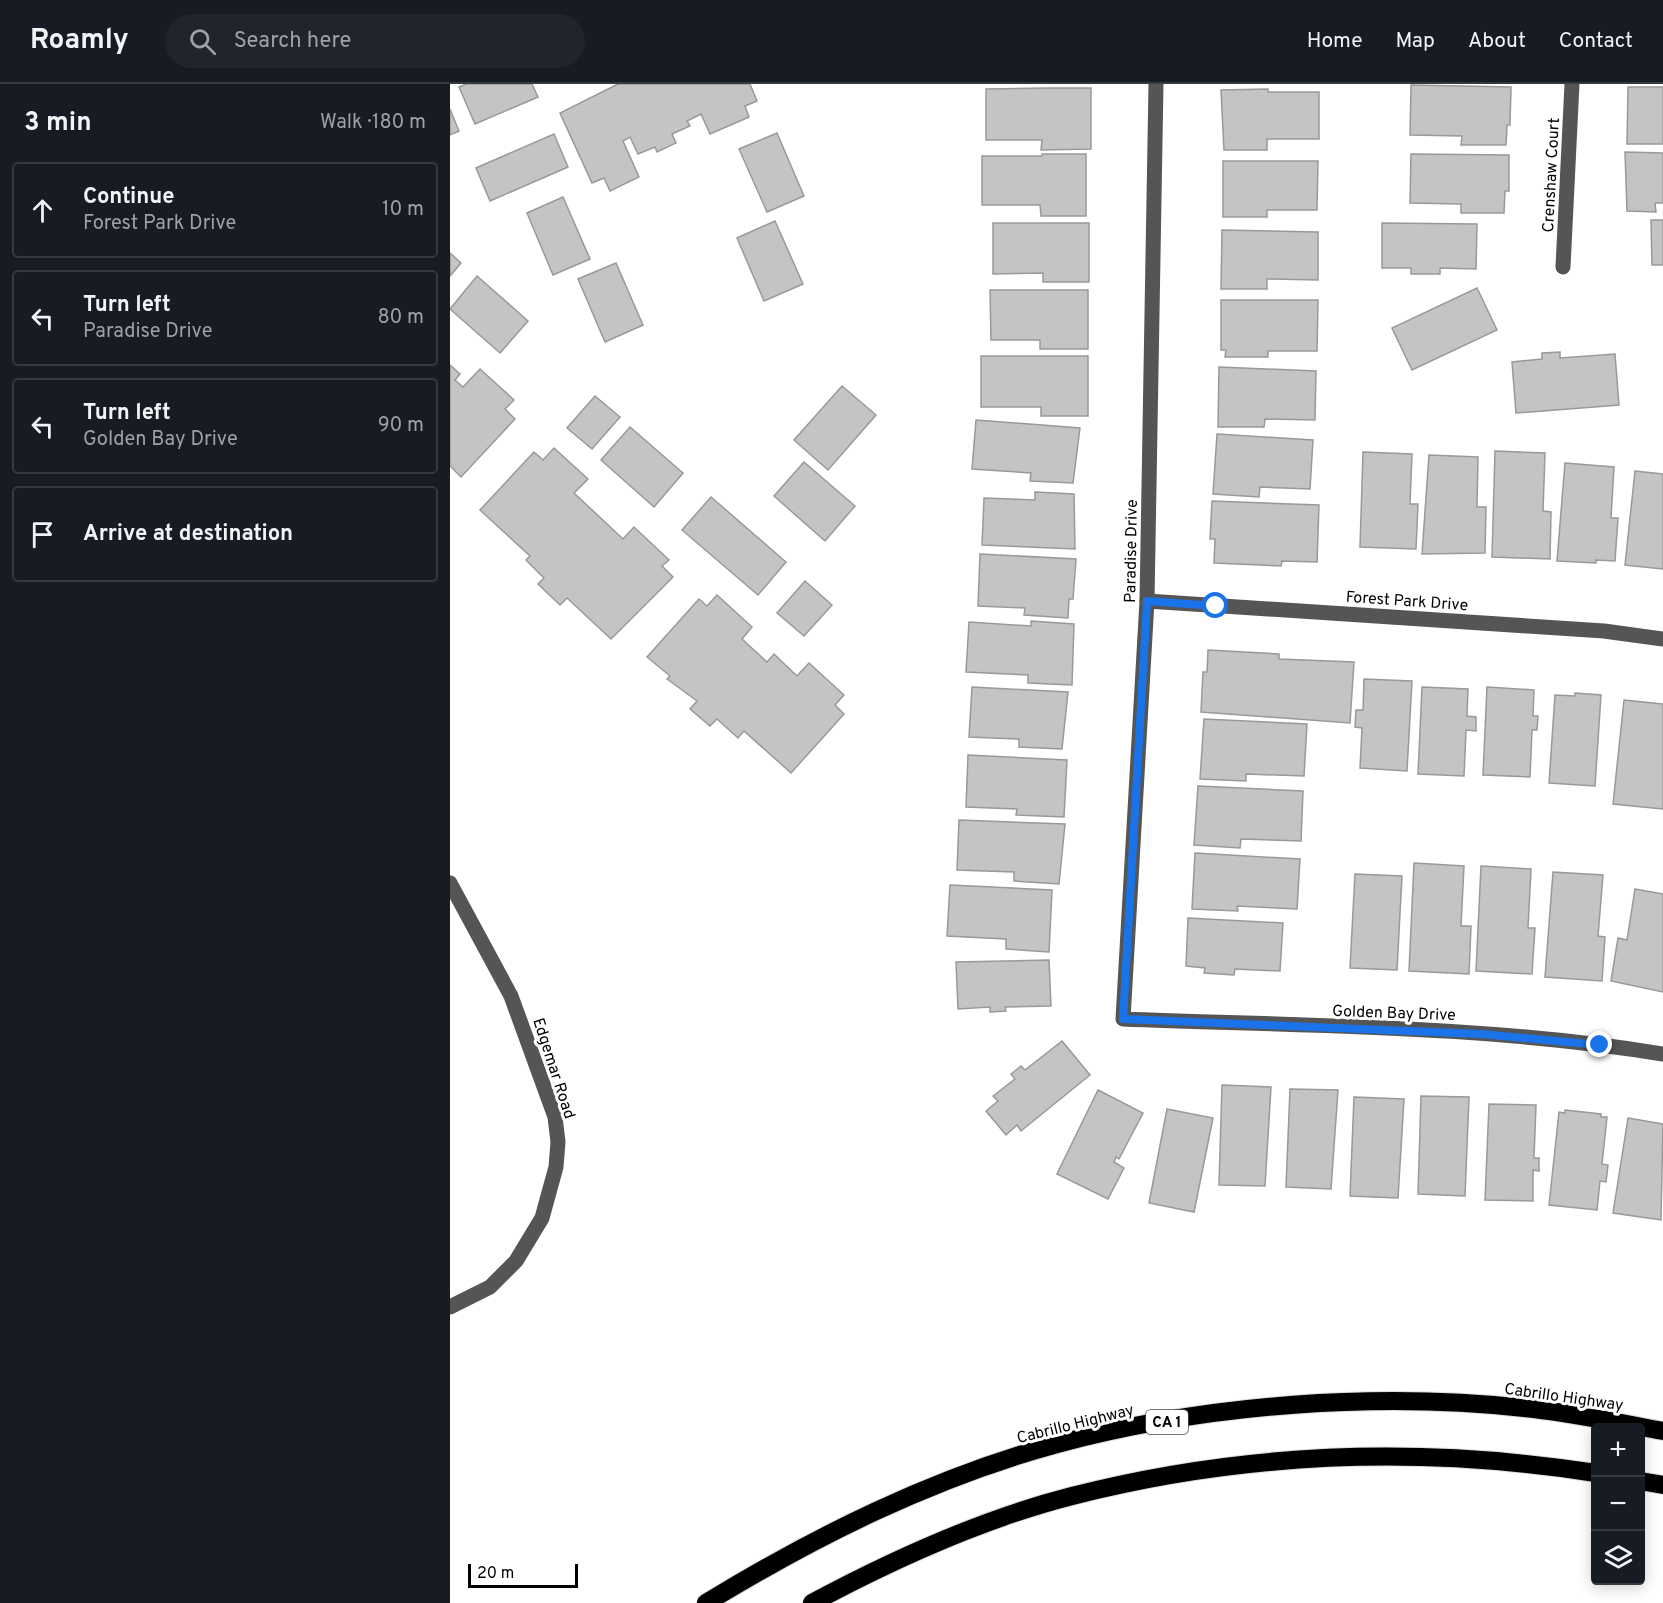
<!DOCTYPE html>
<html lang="en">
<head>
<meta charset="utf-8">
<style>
  :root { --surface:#171b24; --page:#20242c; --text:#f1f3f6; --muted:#9ea1a6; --line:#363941 }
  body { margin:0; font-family:Overpass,sans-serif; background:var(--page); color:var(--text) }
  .controls { position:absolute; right:18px; bottom:18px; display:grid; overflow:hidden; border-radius:6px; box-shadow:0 3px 15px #0003 }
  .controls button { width:54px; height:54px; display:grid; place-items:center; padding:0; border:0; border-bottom:2px solid var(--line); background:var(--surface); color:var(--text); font:30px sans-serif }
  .scale { position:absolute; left:18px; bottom:15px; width:110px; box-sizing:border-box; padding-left:6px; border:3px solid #000; border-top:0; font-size:16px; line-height:21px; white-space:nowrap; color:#000; -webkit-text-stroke:4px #fff; paint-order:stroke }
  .stop { position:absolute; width:18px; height:18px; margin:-14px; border:4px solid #1a73e8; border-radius:50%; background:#fff }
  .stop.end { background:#1a73e8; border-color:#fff; box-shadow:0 2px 6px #0008 }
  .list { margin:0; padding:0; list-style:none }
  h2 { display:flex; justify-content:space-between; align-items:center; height:78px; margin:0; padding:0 24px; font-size:26px }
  h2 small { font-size:20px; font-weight:400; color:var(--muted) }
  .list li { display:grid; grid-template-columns:39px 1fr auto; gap:18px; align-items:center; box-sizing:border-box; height:96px; margin:0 12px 12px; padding:0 12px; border:2px solid var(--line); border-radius:6px }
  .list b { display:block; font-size:22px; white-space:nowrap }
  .list p { margin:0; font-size:20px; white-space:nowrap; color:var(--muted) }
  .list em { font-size:20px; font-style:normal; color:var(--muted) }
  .icon { flex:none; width:33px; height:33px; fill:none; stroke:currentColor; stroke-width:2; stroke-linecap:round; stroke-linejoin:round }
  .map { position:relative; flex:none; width:1213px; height:1519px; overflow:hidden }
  header { display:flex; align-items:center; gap:36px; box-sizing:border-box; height:84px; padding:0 30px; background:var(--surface); border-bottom:2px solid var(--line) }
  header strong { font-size:28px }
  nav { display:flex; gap:33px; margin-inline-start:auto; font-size:21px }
  .search { width:420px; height:54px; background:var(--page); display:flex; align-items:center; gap:15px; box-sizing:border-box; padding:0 21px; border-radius:33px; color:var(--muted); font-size:22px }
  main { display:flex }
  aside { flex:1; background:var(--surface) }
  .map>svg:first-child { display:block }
  .building { fill:#c4c4c4; stroke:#999; stroke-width:1.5 }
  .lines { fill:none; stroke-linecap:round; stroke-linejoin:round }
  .highway-casing { stroke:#dbdbdb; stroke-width:20 }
  .minor { stroke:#555; stroke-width:15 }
  .highway { stroke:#000; stroke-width:18 }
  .route { stroke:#1a73e8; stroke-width:8 }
  .labels { text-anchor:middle; stroke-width:6; stroke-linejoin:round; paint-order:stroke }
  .shield { fill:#fff; stroke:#4c4c4c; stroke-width:1.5 }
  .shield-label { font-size:15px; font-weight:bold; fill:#000 }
  .street-label { font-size:16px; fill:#000; stroke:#fff }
</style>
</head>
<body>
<header>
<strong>Roamly</strong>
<div class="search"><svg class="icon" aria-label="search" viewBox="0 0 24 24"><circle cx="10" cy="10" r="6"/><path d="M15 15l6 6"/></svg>Search here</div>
<nav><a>Home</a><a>Map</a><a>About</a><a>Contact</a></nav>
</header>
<main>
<aside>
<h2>3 min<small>Walk · 180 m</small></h2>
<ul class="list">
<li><svg class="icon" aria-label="ahead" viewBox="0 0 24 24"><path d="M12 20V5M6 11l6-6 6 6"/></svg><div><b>Continue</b><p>Forest Park Drive</p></div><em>10 m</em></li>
<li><svg class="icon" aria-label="left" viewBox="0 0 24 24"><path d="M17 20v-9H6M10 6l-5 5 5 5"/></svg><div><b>Turn left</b><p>Paradise Drive</p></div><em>80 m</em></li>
<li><svg class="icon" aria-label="left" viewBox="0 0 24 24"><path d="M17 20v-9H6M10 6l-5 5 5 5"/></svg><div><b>Turn left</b><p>Golden Bay Drive</p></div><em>90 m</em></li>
<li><svg class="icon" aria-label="arrive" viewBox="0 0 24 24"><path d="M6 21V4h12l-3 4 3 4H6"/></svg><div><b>Arrive at destination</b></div></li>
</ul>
</aside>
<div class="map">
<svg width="1213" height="1519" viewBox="0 0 1213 1519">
  <rect width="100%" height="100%" fill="#fff"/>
  <g class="building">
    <path d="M 16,0 L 82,0 L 88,13 L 25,40 L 9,3 Z"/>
    <path d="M 168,0 L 300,0 L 307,17 L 295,22 L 299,33 L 260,50 L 251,30 L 237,37 L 240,42 L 222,50 L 226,59 L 207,68 L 205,63 L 188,70 L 180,53 L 173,57 L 189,93 L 160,107 L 154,94 L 142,99 L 110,29 Z"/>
    <path d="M 961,1 L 1061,3 L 1060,41 L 1057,41 L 1056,61 L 1011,61 L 1012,52 L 960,51 Z"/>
    <path d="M 1178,3 L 1213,3 L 1213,60 L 1177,60 Z"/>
    <path d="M 596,4 L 641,4 L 641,65 L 591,66 L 592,56 L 536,56 L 536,5 Z"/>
    <path d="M 818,5 L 818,8 L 869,8 L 869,55 L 817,55 L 817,66 L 774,66 L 771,6 Z"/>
    <path d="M 0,25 L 9,47 L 0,51 Z"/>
    <path d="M 327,49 L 354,112 L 317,128 L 289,65 Z"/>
    <path d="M 104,50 L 118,83 L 40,117 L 26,84 Z"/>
    <path d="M 1175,68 L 1213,69 L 1213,119 L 1205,119 L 1206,128 L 1177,127 Z"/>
    <path d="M 592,70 L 636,70 L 636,132 L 591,132 L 590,121 L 532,121 L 532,72 L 592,72 Z"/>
    <path d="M 961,70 L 1059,71 L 1059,107 L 1055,107 L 1054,129 L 1011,129 L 1011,120 L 960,119 Z"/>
    <path d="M 773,77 L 868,77 L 867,126 L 817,126 L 817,133 L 773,133 Z"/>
    <path d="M 113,113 L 140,175 L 103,191 L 77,129 Z"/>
    <path d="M 1201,136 L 1213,136 L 1213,181 L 1202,181 Z"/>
    <path d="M 325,137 L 353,200 L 314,217 L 287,154 Z"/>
    <path d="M 543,139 L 639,139 L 639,198 L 593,198 L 593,189 L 543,190 Z"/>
    <path d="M 932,139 L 1027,140 L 1026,185 L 990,184 L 990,190 L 961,190 L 961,184 L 932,184 Z"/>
    <path d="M 772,146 L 868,148 L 868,196 L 817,195 L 817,205 L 771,205 Z"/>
    <path d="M 0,169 L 11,179 L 0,192 Z"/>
    <path d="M 166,179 L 193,241 L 155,258 L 128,195 Z"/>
    <path d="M 27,192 L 78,237 L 50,269 L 0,225 Z"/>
    <path d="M 1027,204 L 1047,246 L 962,286 L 942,244 Z"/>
    <path d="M 540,206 L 638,206 L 638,265 L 590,265 L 590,256 L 541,256 Z"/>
    <path d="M 771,216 L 868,216 L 867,267 L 818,267 L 818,273 L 775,273 L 776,266 L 771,266 Z"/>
    <path d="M 1110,268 L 1110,274 L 1165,270 L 1169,321 L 1066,329 L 1062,278 L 1092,275 L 1092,269 Z"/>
    <path d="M 531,272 L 638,272 L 638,332 L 591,332 L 591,323 L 531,323 Z"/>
    <path d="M 0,281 L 10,290 L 5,296 L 13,303 L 30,285 L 64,316 L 55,325 L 65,335 L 11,393 L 0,382 Z"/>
    <path d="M 769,283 L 866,287 L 865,336 L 815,335 L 814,343 L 768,343 Z"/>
    <path d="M 392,302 L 426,331 L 378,386 L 344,356 Z"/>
    <path d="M 145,312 L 170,333 L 142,365 L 117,344 Z"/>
    <path d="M 526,336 L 630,344 L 623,399 L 580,397 L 581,389 L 522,385 Z"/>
    <path d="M 180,343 L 233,389 L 204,423 L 151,376 Z"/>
    <path d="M 767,350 L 863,356 L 860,405 L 810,403 L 809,413 L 763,410 Z"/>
    <path d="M 104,364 L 138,395 L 124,409 L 173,455 L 184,443 L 219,476 L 212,482 L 223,493 L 161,555 L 117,514 L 110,521 L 88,500 L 94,494 L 76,476 L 80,472 L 30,426 L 84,368 L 93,376 Z"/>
    <path d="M 1045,367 L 1095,369 L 1093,427 L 1101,428 L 1100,475 L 1042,473 Z"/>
    <path d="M 913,368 L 962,370 L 960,420 L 968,420 L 966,465 L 910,463 Z"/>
    <path d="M 979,371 L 1028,373 L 1027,423 L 1036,423 L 1035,469 L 972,470 Z"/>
    <path d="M 354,378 L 405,422 L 375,457 L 324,412 Z"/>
    <path d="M 1115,379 L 1164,383 L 1161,434 L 1168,434 L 1165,477 L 1146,476 L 1146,479 L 1107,477 Z"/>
    <path d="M 1185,387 L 1213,390 L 1213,485 L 1175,481 Z"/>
    <path d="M 585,408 L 624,410 L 625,465 L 532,461 L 534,414 L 585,416 Z"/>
    <path d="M 261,413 L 336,478 L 308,511 L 232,446 Z"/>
    <path d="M 762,417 L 869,421 L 867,478 L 832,477 L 831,482 L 764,479 L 765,455 L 760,455 Z"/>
    <path d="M 530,470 L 626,475 L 623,515 L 619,515 L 618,534 L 574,531 L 575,524 L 528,522 Z"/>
    <path d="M 355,497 L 382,521 L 354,552 L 327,529 Z"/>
    <path d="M 267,511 L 302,543 L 292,555 L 317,578 L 324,570 L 347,592 L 359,579 L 394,611 L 385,621 L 394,630 L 341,689 L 294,647 L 288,654 L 267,635 L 260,642 L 240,625 L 247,617 L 217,595 L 220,592 L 197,573 L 249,515 L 257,522 Z"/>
    <path d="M 581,537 L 624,540 L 622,601 L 578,599 L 578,591 L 516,588 L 519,538 L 581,542 Z"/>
    <path d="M 758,566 L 829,570 L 829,575 L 904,578 L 900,639 L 751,628 L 753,588 L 757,588 Z"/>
    <path d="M 914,595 L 962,597 L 957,687 L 910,684 L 912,644 L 905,643 L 906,626 L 913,626 Z"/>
    <path d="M 522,603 L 618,608 L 612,665 L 569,663 L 569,655 L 519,653 Z"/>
    <path d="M 972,603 L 1018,605 L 1017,632 L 1026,633 L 1026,647 L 1016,646 L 1014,692 L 968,690 Z"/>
    <path d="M 1037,603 L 1084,606 L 1083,632 L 1088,632 L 1087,646 L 1082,646 L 1080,693 L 1033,691 Z"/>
    <path d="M 1125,609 L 1151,611 L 1145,702 L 1099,699 L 1105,611 L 1125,612 Z"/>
    <path d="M 1174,616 L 1213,620 L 1213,725 L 1163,720 Z"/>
    <path d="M 754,635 L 857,640 L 854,692 L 796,690 L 796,697 L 750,695 Z"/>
    <path d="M 518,671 L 617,676 L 614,733 L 566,731 L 567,725 L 516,723 Z"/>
    <path d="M 748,702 L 853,707 L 851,757 L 791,755 L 790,764 L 744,761 Z"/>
    <path d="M 509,736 L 615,740 L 609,800 L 564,797 L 564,788 L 507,786 Z"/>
    <path d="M 745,769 L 850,775 L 847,825 L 787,822 L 788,827 L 742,825 Z"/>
    <path d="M 964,779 L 1014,782 L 1011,842 L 1021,842 L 1019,890 L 959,887 Z"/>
    <path d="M 1031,782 L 1081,785 L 1078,844 L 1085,844 L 1082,890 L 1026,887 Z"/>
    <path d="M 1103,788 L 1153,791 L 1148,852 L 1155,853 L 1152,897 L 1095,893 Z"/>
    <path d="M 905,790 L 952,792 L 947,886 L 900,884 Z"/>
    <path d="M 500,801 L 602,806 L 599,868 L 556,865 L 556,855 L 497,852 Z"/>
    <path d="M 1185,805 L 1213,810 L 1213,908 L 1161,897 L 1168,854 L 1177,856 Z"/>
    <path d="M 738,834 L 833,839 L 830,887 L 785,885 L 784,891 L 754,889 L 755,884 L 736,882 Z"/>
    <path d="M 599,876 L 601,922 L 555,923 L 556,927 L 540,928 L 540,923 L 508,925 L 506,878 Z"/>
    <path d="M 612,957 L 640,991 L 571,1047 L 567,1041 L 556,1051 L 536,1027 L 548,1017 L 543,1012 L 565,995 L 561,990 L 571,982 L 575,986 Z"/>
    <path d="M 772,1001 L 821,1003 L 815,1102 L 769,1101 Z"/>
    <path d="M 840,1005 L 888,1006 L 881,1105 L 836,1103 Z"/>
    <path d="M 648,1006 L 693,1029 L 669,1075 L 666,1073 L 664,1078 L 674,1084 L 658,1115 L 607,1090 Z"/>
    <path d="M 971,1012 L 1019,1013 L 1015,1112 L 968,1110 Z"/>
    <path d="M 904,1013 L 954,1015 L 948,1114 L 900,1112 Z"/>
    <path d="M 1039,1020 L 1086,1021 L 1084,1074 L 1089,1074 L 1089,1087 L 1083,1086 L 1083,1117 L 1035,1116 Z"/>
    <path d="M 717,1025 L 763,1034 L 744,1128 L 699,1119 Z"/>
    <path d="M 1115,1026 L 1151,1030 L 1151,1033 L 1157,1033 L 1152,1080 L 1158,1081 L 1156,1098 L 1150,1097 L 1147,1126 L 1099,1121 L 1109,1028 L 1115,1029 Z"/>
    <path d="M 1178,1034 L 1213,1040 L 1211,1136 L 1163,1129 Z"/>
  </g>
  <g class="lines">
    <g class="highway-casing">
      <g id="highway">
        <path d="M 1190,1397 L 1213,1401"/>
        <path d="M 256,1519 C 366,1452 482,1394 607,1360 C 757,1320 930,1307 1084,1325 C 1127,1330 1170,1339 1213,1347"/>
        <path d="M 362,1519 C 444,1475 532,1435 622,1412 C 794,1368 971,1362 1146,1389"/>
      </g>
    </g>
    <g class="minor">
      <path d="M 706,0 L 697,517 L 673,935 C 852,942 1036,941 1213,970"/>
      <path d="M 1113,183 L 1122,0"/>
      <path d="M 697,517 L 1154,547 L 1213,555"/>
      <path d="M 0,799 L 61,912 L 105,1033 L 108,1058 L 106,1083 L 92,1134 L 66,1177 L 40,1203 L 0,1223"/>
    </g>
    <use href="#highway" class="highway"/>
  </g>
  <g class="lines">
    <path class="route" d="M 766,522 L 697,517 L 673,935 L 1031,950 L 1150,961"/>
  </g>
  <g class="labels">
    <rect class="shield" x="696" y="1326" width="42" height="24" rx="4.5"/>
    <g class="shield-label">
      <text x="717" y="1343">CA 1</text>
    </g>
    <g class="street-label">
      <text transform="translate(1100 91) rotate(-87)" y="6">Crenshaw Court</text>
      <text transform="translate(680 467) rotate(-89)" y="6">Paradise Drive</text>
      <text transform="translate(957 516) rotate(4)" y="6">Forest Park Drive</text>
      <text transform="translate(944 928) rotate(2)" y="6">Golden Bay Drive</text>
      <text transform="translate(105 984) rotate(72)" y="6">Edgemar Road</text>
      <text transform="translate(1114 1312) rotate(8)" y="6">Cabrillo Highway</text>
      <text transform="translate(625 1339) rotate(-14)" y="6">Cabrillo Highway</text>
    </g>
  </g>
</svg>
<div class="controls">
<button>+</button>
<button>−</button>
<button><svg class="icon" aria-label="layers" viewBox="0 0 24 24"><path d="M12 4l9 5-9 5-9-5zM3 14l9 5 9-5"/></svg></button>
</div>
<div class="scale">20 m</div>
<div class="stop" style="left:766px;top:522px"></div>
<div class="stop end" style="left:1150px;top:961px"></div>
</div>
</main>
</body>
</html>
